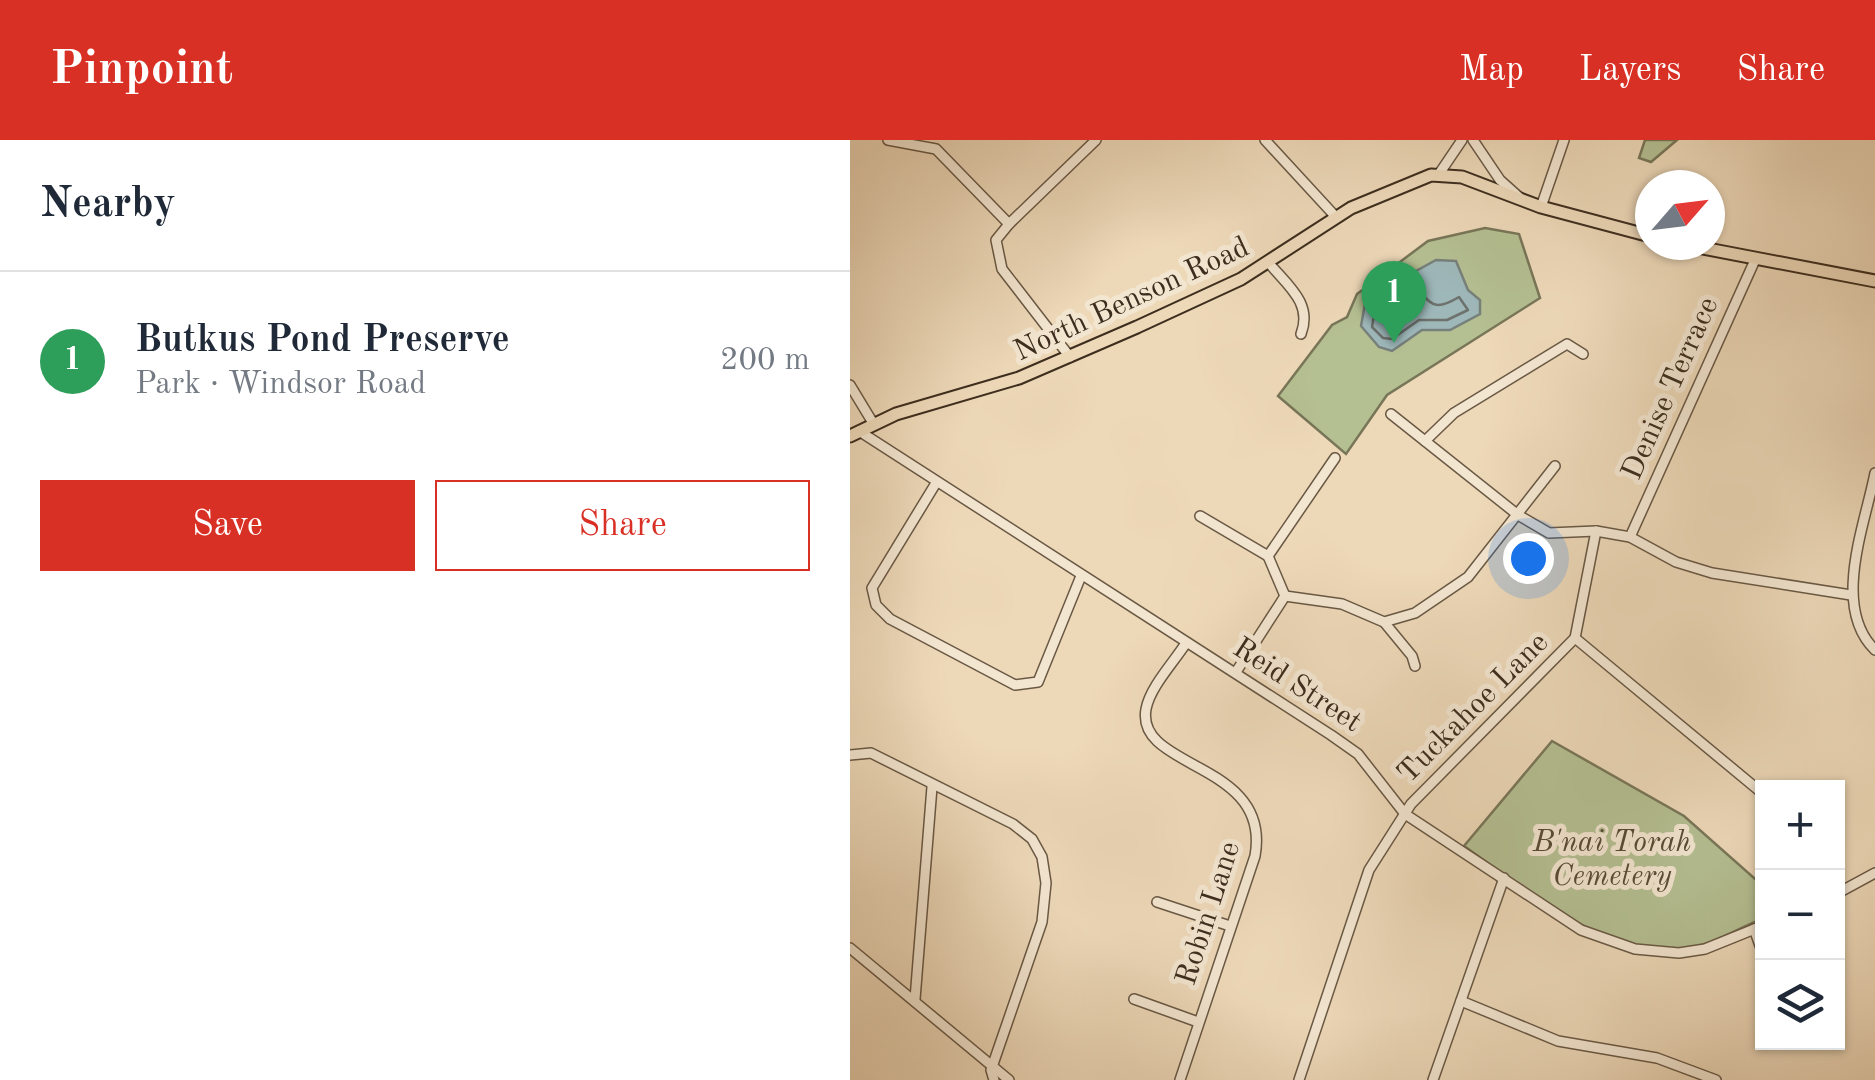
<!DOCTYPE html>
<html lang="en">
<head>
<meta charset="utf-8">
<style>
  :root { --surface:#fff; --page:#f6f6f7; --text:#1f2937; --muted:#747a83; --line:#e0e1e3; --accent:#d93025 }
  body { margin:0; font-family:"Old Standard TT",serif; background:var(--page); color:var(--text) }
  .controls { position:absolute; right:30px; bottom:30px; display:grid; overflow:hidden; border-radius:0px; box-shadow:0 2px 8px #0004 }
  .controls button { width:90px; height:90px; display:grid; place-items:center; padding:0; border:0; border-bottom:2px solid var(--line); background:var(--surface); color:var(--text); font:50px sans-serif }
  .compass { position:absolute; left:785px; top:30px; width:90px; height:90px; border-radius:50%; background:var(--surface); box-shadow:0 2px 8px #0004; rotate:62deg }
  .you { position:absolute; left:678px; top:418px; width:35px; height:35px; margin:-25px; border:8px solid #fff; border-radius:50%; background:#1a73e8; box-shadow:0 0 0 15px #1a73e833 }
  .badge { display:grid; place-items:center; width:65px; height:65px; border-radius:50%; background:var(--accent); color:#fff; font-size:32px; font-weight:700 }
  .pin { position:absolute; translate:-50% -82px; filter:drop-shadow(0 2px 5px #0008) }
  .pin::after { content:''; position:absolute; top:52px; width:35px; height:30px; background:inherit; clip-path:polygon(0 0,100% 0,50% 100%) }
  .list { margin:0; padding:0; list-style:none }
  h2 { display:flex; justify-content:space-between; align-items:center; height:130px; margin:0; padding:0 40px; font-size:42px }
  h2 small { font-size:32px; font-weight:400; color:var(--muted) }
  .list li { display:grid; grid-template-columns:65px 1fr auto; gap:30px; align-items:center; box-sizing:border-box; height:180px; padding:0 40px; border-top:2px solid var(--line) }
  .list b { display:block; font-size:38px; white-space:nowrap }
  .list p { margin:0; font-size:32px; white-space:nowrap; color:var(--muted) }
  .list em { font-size:32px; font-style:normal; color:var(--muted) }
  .actions { display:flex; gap:20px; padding:30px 40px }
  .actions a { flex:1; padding:22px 0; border:2px solid var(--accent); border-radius:0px; text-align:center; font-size:35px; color:var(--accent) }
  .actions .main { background:var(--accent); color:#fff }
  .icon { flex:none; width:55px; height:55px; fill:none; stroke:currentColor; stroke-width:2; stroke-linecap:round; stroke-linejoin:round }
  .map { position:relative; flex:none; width:1025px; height:940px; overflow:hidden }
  header { display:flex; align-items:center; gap:60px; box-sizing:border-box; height:140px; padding:0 50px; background:var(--accent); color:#fff }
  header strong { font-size:48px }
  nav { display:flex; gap:55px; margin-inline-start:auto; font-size:35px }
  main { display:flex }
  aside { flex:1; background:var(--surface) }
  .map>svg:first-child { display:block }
  .green { fill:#b4bf92; stroke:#787658; stroke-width:2.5 }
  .water { fill:#9eb7b9; stroke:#77807b; stroke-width:2.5 }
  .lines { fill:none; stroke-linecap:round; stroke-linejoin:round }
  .shore { stroke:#6e726c; stroke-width:2.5 }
  .minor-casing { stroke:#695844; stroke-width:12 }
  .major-casing { stroke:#3d2d1e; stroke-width:15 }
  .minor { stroke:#f3e6d1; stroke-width:9 }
  .major { stroke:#edd8b8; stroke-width:11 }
  .labels { text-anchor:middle; stroke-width:10; stroke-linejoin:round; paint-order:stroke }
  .street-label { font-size:30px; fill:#3d2d1e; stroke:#f3e6d1 }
  .park-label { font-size:30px; font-style:italic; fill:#554a35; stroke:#f3e6d1 }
</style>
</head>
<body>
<header>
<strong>Pinpoint</strong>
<nav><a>Map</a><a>Layers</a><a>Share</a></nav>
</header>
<main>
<aside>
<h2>Nearby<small></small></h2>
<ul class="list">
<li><span class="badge" style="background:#2e9e5b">1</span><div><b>Butkus Pond Preserve</b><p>Park · Windsor Road</p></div><em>200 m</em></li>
</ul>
<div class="actions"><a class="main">Save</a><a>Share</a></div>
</aside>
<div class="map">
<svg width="1025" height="940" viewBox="0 0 1025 940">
  <rect width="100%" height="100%" fill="#edd8b8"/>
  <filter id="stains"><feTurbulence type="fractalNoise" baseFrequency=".002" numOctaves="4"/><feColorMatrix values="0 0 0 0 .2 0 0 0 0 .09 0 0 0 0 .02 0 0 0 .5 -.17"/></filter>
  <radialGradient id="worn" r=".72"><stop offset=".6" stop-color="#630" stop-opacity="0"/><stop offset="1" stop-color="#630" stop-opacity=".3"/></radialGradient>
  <g class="green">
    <path d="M 795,0 L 827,0 L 801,22 L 789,18 Z"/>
    <path d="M 635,88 L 669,94 L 690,158 L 537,255 L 496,314 L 428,256 L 482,185 L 497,177 L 507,154 L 578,101 Z"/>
    <path d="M 702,601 L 834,676 L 912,745 L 912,779 C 889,788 865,803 841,808 C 763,825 673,747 614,706 Z"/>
  </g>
  <path class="water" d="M 586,120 L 606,121 L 618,150 L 630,160 L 630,174 L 600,190 L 572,190 L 542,211 L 529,207 L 511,186 L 515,164 L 528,152 Z"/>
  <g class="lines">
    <path class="shore" d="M 562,145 C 581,159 579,175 609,157 L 618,170 L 597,180 L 569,180 L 542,199 L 533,198 L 522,187 L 525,169 Z"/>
    <g class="minor-casing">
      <g id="minor">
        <path d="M 38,0 L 86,9 L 159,84 L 146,100 L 152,129 L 220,217"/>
        <path d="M 415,0 L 485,76"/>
        <path d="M 623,0 L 650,40 L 669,57"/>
        <path d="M 589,34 L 612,0"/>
        <path d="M 691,67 L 714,0"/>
        <path d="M 159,84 L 246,0"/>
        <path d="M 418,122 C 437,145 463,163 451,194"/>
        <path d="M 0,245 L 23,283"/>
        <path d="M 541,274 L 668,375 L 699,393 L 746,391 L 780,397 L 826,422 L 862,433 L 1001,455"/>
        <path d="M 9,291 L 481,595 L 508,614 L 555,674 L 731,790 L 785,809 L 829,813 L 855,809 L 912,786"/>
        <path d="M 575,301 L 604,273 L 717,204 L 733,214"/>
        <path d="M 1025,333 C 1015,385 981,467 1025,510"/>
        <path d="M 86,343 L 22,448 L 26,465 L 40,479 L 165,545 L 188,542 L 231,436"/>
        <path d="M 350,376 L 418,416"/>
        <path d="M 780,397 L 905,120"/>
        <path d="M 435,456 L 492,464 L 534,482 L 565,473 L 618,437 L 705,326"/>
        <path d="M 435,456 L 418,416 L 485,318"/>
        <path d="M 534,482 L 562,516 L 565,526"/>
        <path d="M 725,498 L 912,653"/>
        <path d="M 386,532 L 435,456"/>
        <path d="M 0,615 L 21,613 L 163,684 L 182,699 L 192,717 L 196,743 L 192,782 L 141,930 L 144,940"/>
        <path d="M 988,753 L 1025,733"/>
        <path d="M 307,762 L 380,786"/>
        <path d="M 904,789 L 912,811"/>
        <path d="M 0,808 L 159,940"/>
        <path d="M 65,859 L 82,647"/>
        <path d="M 284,859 L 348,882"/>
        <path d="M 611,861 L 708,901 L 807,918 L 866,940"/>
        <path d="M 330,940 L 405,716 C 422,621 285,630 296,569 C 300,547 324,522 336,503"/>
        <path d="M 449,940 L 519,730 L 561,664 L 725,498 L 746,391"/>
        <path d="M 583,940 L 654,738"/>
      </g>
    </g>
    <g class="major-casing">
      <g id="major">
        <path d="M 837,105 L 1025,141"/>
        <path d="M 0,296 L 46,274 L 169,238 L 287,187 L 391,139 L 501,68 L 581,35 L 612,37 L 691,67 L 800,96"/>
      </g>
    </g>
    <use href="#minor" class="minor"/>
    <use href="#major" class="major"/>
  </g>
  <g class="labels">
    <g class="street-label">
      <text transform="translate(281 158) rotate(-25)" y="10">North Benson Road</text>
      <text transform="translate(819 248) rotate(-66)" y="10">Denise Terrace</text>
      <text transform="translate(448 544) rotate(33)" y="10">Reid Street</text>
      <text transform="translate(622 567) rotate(-45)" y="10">Tuckahoe Lane</text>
      <text transform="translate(357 773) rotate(-72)" y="10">Robin Lane</text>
    </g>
    <g class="park-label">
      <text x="762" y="711">B'nai Torah<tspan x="762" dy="34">Cemetery</tspan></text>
    </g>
  </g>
  <rect width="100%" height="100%" filter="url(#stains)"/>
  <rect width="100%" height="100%" fill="url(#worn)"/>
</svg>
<div class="controls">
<button>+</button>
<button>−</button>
<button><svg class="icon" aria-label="layers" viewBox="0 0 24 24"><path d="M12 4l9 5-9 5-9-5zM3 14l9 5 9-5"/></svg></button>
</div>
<svg class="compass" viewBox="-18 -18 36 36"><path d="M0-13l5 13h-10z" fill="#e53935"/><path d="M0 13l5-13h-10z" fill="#747a83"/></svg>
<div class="you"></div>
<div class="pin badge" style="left:544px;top:203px;background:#2e9e5b">1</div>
</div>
</main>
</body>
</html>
